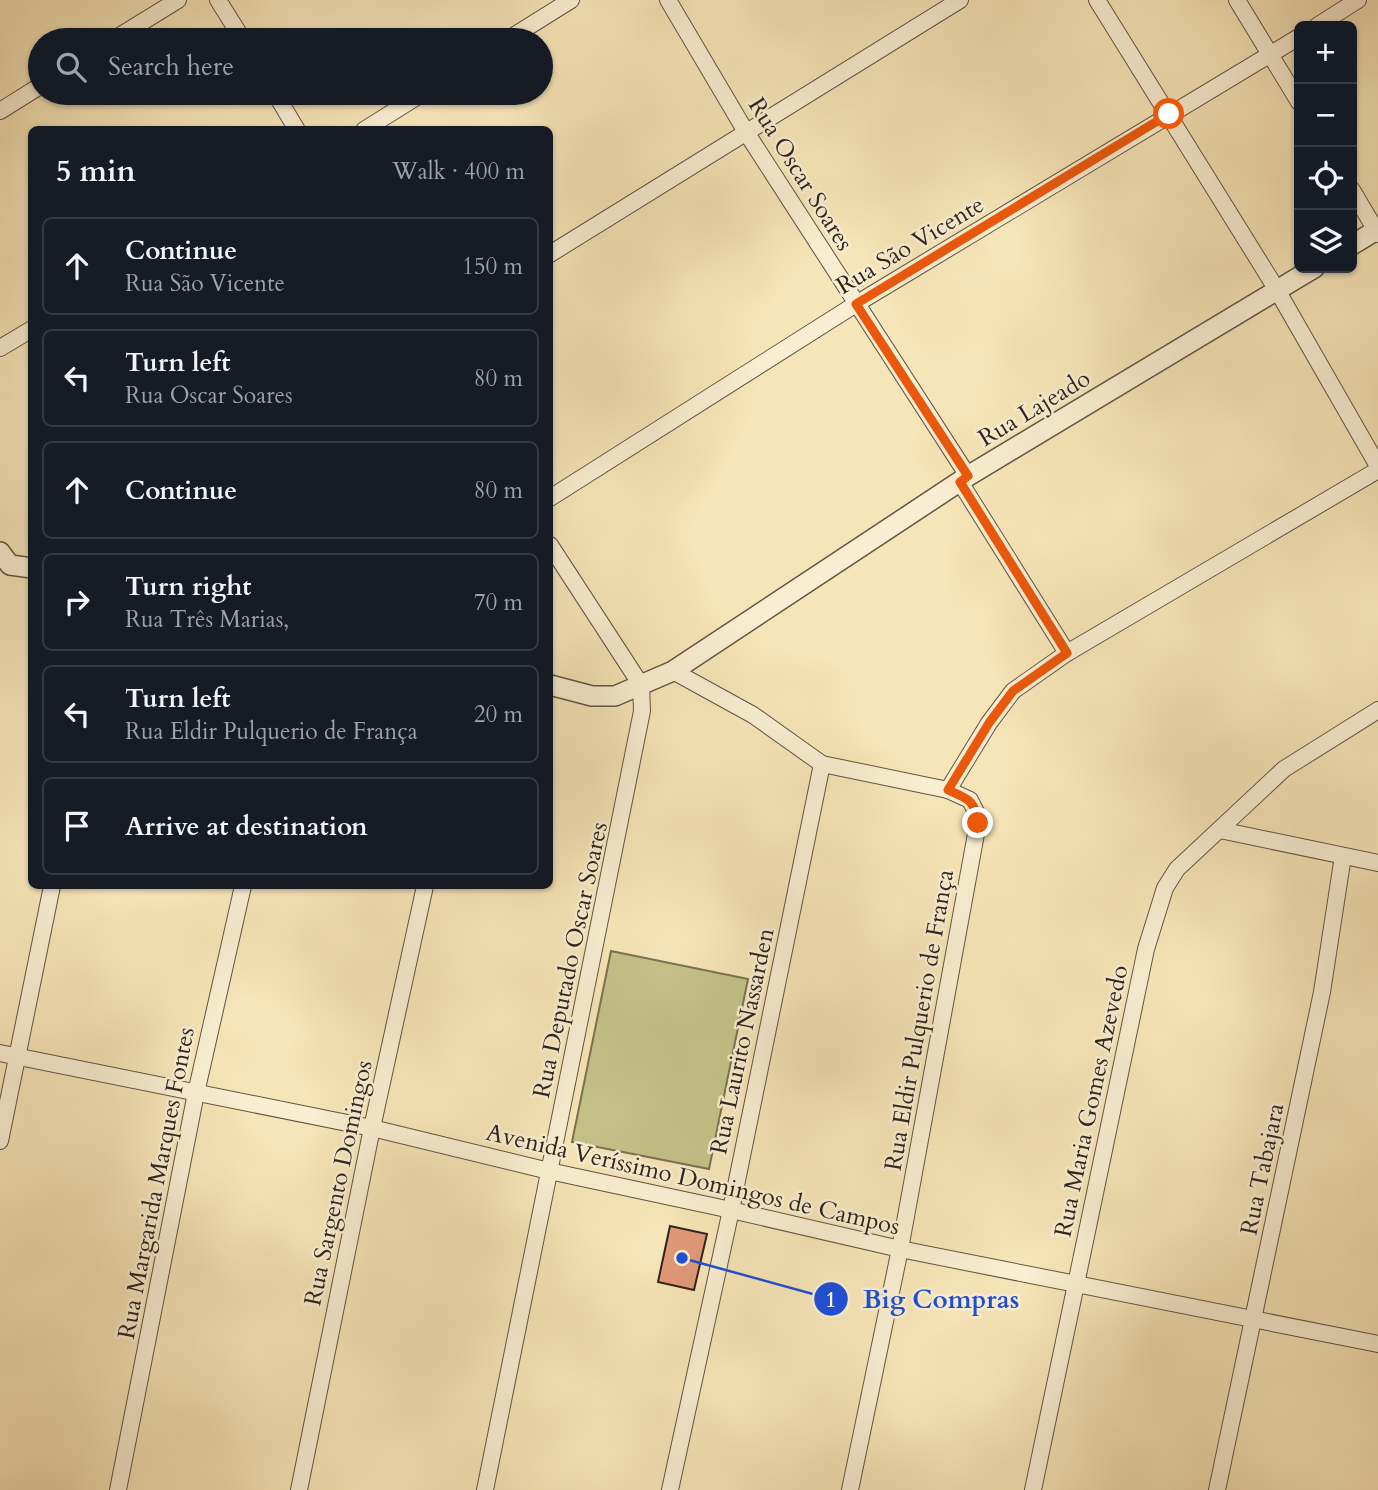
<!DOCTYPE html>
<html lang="en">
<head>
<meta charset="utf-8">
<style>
  :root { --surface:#171b24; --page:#242831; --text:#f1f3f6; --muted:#9ea1a6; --line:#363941 }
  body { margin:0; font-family:Cardo,serif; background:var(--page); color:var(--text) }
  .controls { position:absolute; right:21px; top:21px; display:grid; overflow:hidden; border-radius:10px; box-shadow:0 2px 5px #0004 }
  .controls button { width:63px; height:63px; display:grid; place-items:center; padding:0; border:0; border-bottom:2px solid var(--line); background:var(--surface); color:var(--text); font:35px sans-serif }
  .stop { position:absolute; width:21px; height:21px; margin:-16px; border:5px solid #ea580c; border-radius:50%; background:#fff }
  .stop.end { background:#ea580c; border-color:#fff; box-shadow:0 2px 7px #0008 }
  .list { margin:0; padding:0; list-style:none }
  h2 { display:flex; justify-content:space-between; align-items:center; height:91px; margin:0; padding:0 28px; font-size:30px }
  h2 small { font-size:23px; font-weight:400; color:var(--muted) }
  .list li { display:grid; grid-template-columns:46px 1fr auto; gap:21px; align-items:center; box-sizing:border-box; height:98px; margin:0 14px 14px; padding:0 14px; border:2px solid var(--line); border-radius:10px }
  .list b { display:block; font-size:26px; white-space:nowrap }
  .list p { margin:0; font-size:23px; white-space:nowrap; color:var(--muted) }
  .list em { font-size:23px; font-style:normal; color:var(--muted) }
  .icon { flex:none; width:38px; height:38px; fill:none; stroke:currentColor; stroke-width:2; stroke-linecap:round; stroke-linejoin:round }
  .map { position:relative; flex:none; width:1378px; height:1490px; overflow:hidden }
  .search { position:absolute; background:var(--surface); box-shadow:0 2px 5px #0004; left:28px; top:28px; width:525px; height:77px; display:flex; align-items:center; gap:18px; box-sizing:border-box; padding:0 24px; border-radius:38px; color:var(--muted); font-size:26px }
  .panel { position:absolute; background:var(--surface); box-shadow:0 2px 5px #0004; left:28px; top:126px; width:525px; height:763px; border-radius:10px }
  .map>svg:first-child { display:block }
  .green { fill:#c4c289; stroke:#7a7252; stroke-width:2 }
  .building { fill:#e19979; stroke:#30231b; stroke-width:2 }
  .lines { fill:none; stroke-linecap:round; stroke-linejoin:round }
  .minor-casing { stroke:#625442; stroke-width:18 }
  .tertiary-casing { stroke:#625442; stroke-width:22 }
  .minor { stroke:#f9eed1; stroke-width:16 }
  .tertiary { stroke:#f9eed1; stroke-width:19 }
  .route { stroke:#ea580c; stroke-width:9 }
  .labels { text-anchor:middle; stroke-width:5; stroke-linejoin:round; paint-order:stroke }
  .street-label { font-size:24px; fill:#30231b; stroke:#f9eed1 }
  .leader { fill:none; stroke:#1d4ed8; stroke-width:2.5 }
  .callout-dot { fill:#1d4ed8; stroke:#f9eed1; stroke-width:2.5 }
  .mark-label { font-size:21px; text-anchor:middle; font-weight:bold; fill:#fff }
  .callout-label { font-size:26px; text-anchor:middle; font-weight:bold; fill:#1d4ed8; stroke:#f9eed1; stroke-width:5; stroke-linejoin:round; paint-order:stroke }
</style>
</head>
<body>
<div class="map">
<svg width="1378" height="1490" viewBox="0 0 1378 1490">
  <rect width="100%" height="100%" fill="#f6e5b8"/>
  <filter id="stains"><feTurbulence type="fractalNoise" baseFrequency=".00286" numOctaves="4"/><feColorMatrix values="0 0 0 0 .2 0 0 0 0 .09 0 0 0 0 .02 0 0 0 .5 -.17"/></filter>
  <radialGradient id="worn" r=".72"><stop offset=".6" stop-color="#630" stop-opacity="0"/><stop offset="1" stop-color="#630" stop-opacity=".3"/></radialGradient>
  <path class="green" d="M 611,951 L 748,979 L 709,1169 L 572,1142 Z"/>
  <path class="building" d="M 670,1226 L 707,1234 L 694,1290 L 658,1282 Z"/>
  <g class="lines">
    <g class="minor-casing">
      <g id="minor">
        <path d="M 218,0 L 243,40"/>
        <path d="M 668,0 L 746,132 L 968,476"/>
        <path d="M 1097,0 L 1277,290 L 1378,466"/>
        <path d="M 1237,0 L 1299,102"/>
        <path d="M 1317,26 L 1358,0"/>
        <path d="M 113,40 L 178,0"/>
        <path d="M 507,40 L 571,0"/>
        <path d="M 275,93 L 297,130"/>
        <path d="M 0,111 L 40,86"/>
        <path d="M 364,130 L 423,93"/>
        <path d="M 1352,190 L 1378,234"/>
        <path d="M 550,254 L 960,0"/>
        <path d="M 0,348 L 32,329"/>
        <path d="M 960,482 L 1067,653"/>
        <path d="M 550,498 L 856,304 L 1299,37"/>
        <path d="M 673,671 L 753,715 L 822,764 L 948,790 L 970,800 L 976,812 L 978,823 L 900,1249 L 850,1490"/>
        <path d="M 948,790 L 989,723 L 1013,691 L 1067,653 L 1378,470"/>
        <path d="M 1220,830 L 1378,863"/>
        <path d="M 0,1053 L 372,1128 L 549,1171 L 731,1210 L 900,1249 L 1378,1344"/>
        <path d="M 0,1141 L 52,886"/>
        <path d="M 118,1490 L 196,1093 L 243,886"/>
        <path d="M 299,1490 L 372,1128 L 425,886"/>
        <path d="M 485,1490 L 642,711 L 641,685 L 550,545"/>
        <path d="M 670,1490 L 731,1210 L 822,764"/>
        <path d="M 1033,1490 L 1146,949 L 1165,888 L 1177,869 L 1284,769 L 1378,710"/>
        <path d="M 1217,1490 L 1322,992 L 1343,856"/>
      </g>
    </g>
    <g class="tertiary-casing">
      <g id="tertiary">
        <path d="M 1352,245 L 1378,229"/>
        <path d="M 0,552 L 10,565 L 32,568"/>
        <path d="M 550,685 L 592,696 L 615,696 L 673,671 L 968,476 L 1314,268"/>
      </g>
    </g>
    <use href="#minor" class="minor"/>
    <use href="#tertiary" class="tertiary"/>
  </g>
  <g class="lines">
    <path class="route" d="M 978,823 C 975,800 968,799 948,790 L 989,723 L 1013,691 L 1067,653 L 960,482 L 968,476 L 856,304 L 1169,114"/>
  </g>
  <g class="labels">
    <g class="street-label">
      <text transform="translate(801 174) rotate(58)" y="8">Rua Oscar Soares</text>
      <text transform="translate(910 245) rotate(-31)" y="8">Rua São Vicente</text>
      <text transform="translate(1034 408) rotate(-31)" y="8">Rua Lajeado</text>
      <text transform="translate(570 960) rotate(-78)" y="8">Rua Deputado Oscar Soares</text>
      <text transform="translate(919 1020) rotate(-80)" y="8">Rua Eldir Pulquerio de França</text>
      <text transform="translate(742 1041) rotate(-78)" y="8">Rua Laurito Nassarden</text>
      <text transform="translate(1091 1101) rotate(-78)" y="8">Rua Maria Gomes Azevedo</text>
      <text transform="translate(1262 1169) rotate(-78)" y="8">Rua Tabajara</text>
      <text transform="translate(693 1179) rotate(13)" y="8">Avenida Veríssimo Domingos de Campos</text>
      <text transform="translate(156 1183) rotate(-79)" y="8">Rua Margarida Marques Fontes</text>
      <text transform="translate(338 1183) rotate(-78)" y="8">Rua Sargento Domingos</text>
    </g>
  </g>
  <path class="leader" d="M682 1258L831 1299"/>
  <g class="callout-dot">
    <circle cx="682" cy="1258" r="7"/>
    <circle cx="831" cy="1299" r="18"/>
  </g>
  <g class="mark-label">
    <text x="831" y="1307">1</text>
  </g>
  <g class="callout-label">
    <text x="941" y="1308">Big Compras</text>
  </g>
  <rect width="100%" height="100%" filter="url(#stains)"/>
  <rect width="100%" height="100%" fill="url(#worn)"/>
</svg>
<div class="controls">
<button>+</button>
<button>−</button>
<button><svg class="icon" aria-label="locate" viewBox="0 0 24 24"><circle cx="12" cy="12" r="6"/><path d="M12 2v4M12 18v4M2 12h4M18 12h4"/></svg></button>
<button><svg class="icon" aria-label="layers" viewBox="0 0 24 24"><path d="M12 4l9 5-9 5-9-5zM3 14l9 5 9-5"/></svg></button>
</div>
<div class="stop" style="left:1169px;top:114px"></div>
<div class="stop end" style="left:978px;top:823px"></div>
<div class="search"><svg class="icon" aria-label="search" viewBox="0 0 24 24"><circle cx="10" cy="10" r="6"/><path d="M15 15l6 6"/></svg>Search here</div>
<section class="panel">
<h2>5 min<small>Walk · 400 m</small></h2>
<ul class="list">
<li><svg class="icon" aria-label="ahead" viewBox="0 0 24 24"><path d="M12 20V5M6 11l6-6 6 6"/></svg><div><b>Continue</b><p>Rua São Vicente</p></div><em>150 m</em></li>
<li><svg class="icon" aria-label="left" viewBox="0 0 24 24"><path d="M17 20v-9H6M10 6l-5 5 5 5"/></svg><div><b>Turn left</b><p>Rua Oscar Soares</p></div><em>80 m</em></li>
<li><svg class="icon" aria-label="ahead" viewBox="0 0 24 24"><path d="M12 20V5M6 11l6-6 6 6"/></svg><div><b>Continue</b></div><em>80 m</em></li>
<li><svg class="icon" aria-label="right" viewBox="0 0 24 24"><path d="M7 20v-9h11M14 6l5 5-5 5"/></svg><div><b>Turn right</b><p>Rua Três Marias,</p></div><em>70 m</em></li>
<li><svg class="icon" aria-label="left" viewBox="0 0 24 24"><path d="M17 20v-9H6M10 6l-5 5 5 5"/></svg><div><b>Turn left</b><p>Rua Eldir Pulquerio de França</p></div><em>20 m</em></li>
<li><svg class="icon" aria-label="arrive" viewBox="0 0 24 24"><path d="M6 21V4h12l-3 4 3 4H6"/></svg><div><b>Arrive at destination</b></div></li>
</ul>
</section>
</div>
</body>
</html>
